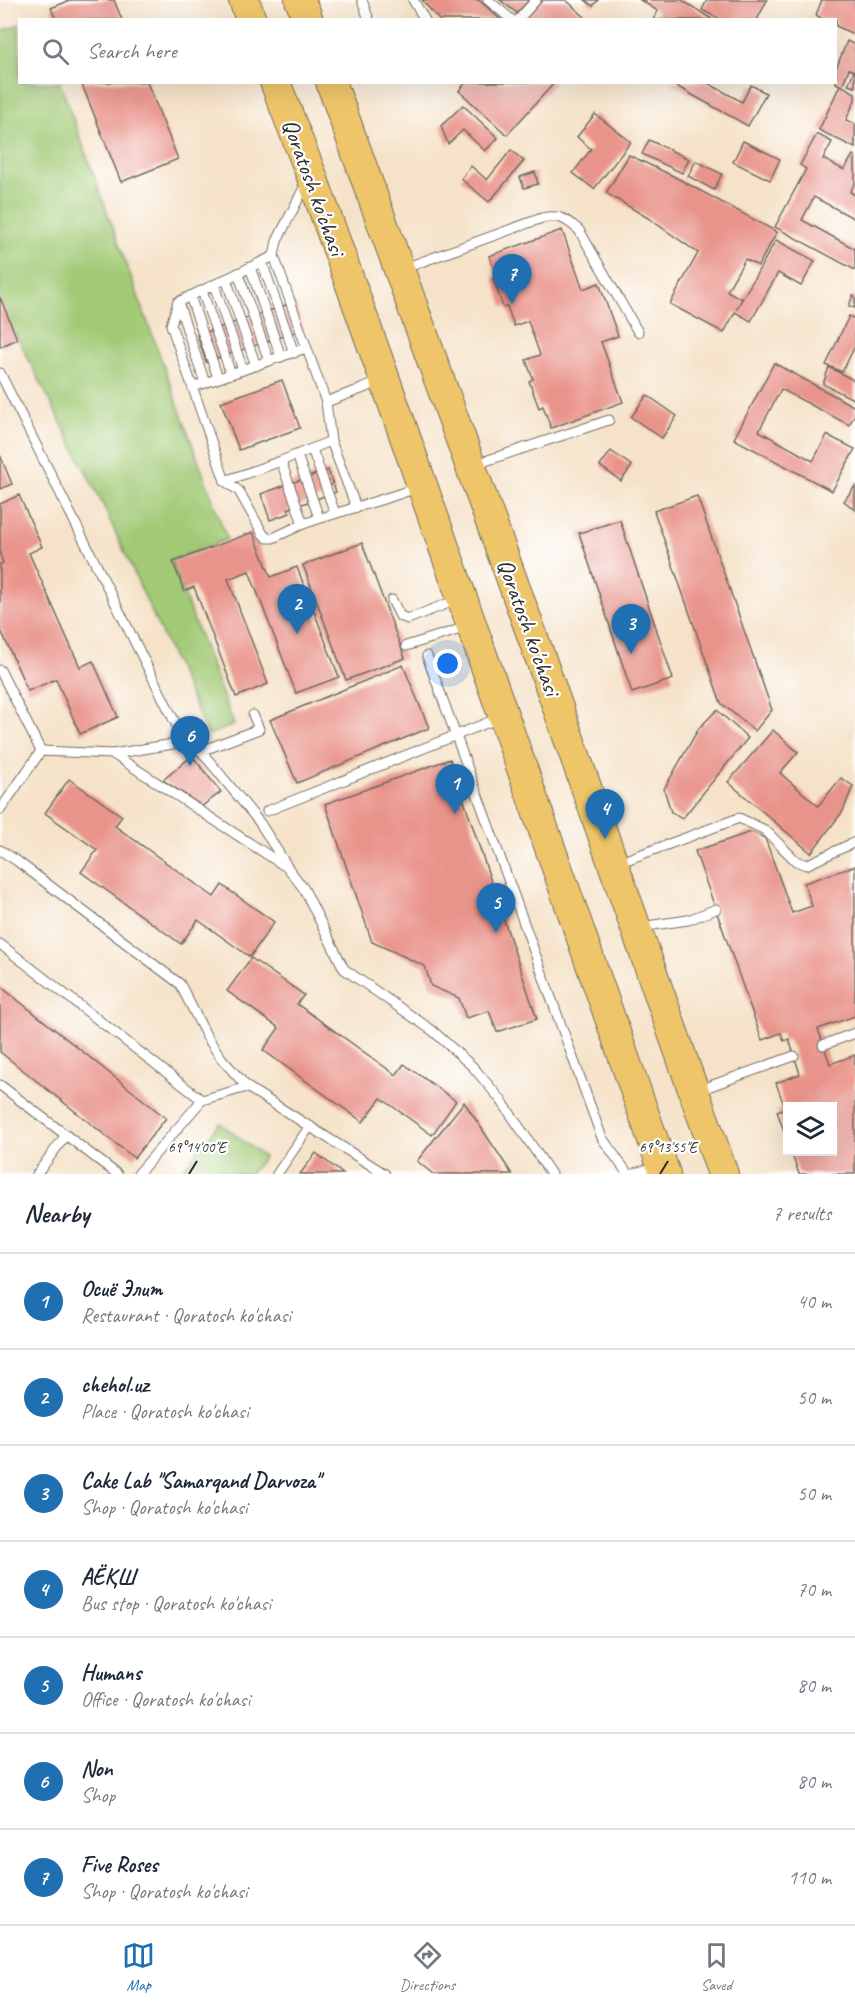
<!DOCTYPE html>
<html lang="en">
<head>
<meta charset="utf-8">
<style>
  :root { --surface:#fff; --page:#f6f6f7; --text:#1f2937; --muted:#747a83; --line:#e0e1e3; --accent:#1f6fb2 }
  body { margin:0; font-family:Caveat,sans-serif; background:var(--page); color:var(--text) }
  .controls { position:absolute; right:18px; bottom:18px; display:grid; overflow:hidden; border-radius:0px; box-shadow:0 6px 24px #0002 }
  .controls button { width:54px; height:54px; display:grid; place-items:center; padding:0; border:0; border-bottom:2px solid var(--line); background:var(--surface); color:var(--text); font:30px sans-serif }
  .you { position:absolute; left:448px; top:664px; width:21px; height:21px; margin:-15px; border:4px solid #fff; border-radius:50%; background:#1a73e8; box-shadow:0 0 0 9px #1a73e833 }
  .badge { display:grid; place-items:center; width:39px; height:39px; border-radius:50%; background:var(--accent); color:#fff; font-size:20px; font-weight:700 }
  .pin { position:absolute; translate:-50% -50px; filter:drop-shadow(0 2px 3px #0008) }
  .pin::after { content:''; position:absolute; top:32px; width:21px; height:18px; background:inherit; clip-path:polygon(0 0,100% 0,50% 100%) }
  .list { margin:0; padding:0; list-style:none }
  h2 { display:flex; justify-content:space-between; align-items:center; height:78px; margin:0; padding:0 24px; font-size:26px }
  h2 small { font-size:20px; font-weight:400; color:var(--muted) }
  .list li { display:grid; grid-template-columns:39px 1fr auto; gap:18px; align-items:center; box-sizing:border-box; height:96px; padding:0 24px; border-top:2px solid var(--line) }
  .list b { display:block; font-size:22px; white-space:nowrap }
  .list p { margin:0; font-size:20px; white-space:nowrap; color:var(--muted) }
  .list em { font-size:20px; font-style:normal; color:var(--muted) }
  .icon { flex:none; width:33px; height:33px; fill:none; stroke:currentColor; stroke-width:2; stroke-linecap:round; stroke-linejoin:round }
  .map { position:relative; flex:none; width:855px; height:1174px; overflow:hidden }
  .search { position:absolute; background:var(--surface); box-shadow:0 6px 24px #0002; left:18px; right:18px; top:18px; height:66px; display:flex; align-items:center; gap:15px; box-sizing:border-box; padding:0 21px; border-radius:0px; color:var(--muted); font-size:22px }
  .sheet { height:750px; background:var(--surface) }
  nav { display:flex; justify-content:space-around; align-items:center; box-sizing:border-box; height:84px; border-top:2px solid var(--line); background:var(--surface); font-size:16px; color:var(--muted) }
  nav a { display:grid; justify-items:center; gap:3px }
  nav .on { color:var(--accent) }
  .map>svg:first-child { display:block }
  .green { fill:#a2ca76; stroke:#667a50; stroke-width:1.5 }
  .building { fill:#e9948b }
  .lines { fill:none; stroke-linecap:round; stroke-linejoin:round }
  .lane-casing { stroke:#726b62; stroke-width:11 }
  .primary-casing { stroke:#726b62; stroke-width:32 }
  .lane { stroke:#fff; stroke-width:9 }
  .primary { stroke:#eec569; stroke-width:30 }
  .ticks { fill:none; stroke:#2b2b2b; stroke-width:2 }
  .labels { text-anchor:middle; stroke-width:4.5; stroke-linejoin:round; paint-order:stroke }
  .street-label { font-size:24px; fill:#2b2b2b; stroke:#fff }
  .ticks-label { font-size:15px; text-anchor:middle; fill:#2b2b2b; stroke:#fff; stroke-width:4.5; stroke-linejoin:round; paint-order:stroke }
</style>
</head>
<body>
<div class="map">
<svg width="855" height="1174" viewBox="0 0 855 1174">
  <rect width="100%" height="100%" fill="#fff"/>
  <filter id="ink" filterUnits="userSpaceOnUse"><feTurbulence type="fractalNoise" baseFrequency=".0167" numOctaves="2"/><feDisplacementMap in="SourceGraphic" scale="12" xChannelSelector="R" yChannelSelector="G"/><feConvolveMatrix kernelMatrix="1 2 1 2 8 2 1 2 1" color-interpolation-filters="sRGB"/></filter>
  <filter id="wash" filterUnits="userSpaceOnUse"><feTurbulence type="fractalNoise" baseFrequency=".008" numOctaves="4" result="noise"/><feDisplacementMap in="SourceGraphic" scale="24" xChannelSelector="R" yChannelSelector="G"/><feGaussianBlur stdDeviation="1.35" result="paint"/><feColorMatrix in="noise" values="0 0 0 0 0 0 0 0 0 0 0 0 0 0 0 0 0 1.4 0 .05"/><feComposite in="paint" operator="in"/></filter>
  <g filter="url(#wash)">
    <rect width="100%" height="100%" fill="#f5e2c8"/>
    <g class="green">
      <path d="M 19,24 L 20,82 L 60,83 L 227,539 L 171,561 L 234,725 L 208,735 L 102,503 L 5,313 L 0,299 L 0,32 Z"/>
      <path d="M 220,1123 L 264,1157 L 250,1174 L 179,1174 Z"/>
    </g>
    <g id="blocks">
      <g class="building">
        <path d="M 71,0 L 114,0 L 122,20 L 56,20 L 51,8 Z"/>
        <path d="M 422,0 L 479,0 L 501,20 L 439,20 Z"/>
        <path d="M 500,0 L 529,0 L 517,13 Z"/>
        <path d="M 543,0 L 566,0 L 588,20 L 524,20 Z"/>
        <path d="M 585,0 L 598,0 L 593,6 Z"/>
        <path d="M 640,0 L 682,0 L 713,20 L 653,20 L 658,11 Z"/>
        <path d="M 707,0 L 767,0 L 757,20 L 721,20 L 702,10 Z"/>
        <path d="M 822,0 L 855,0 L 855,35 L 836,26 L 836,20 L 824,20 L 816,15 Z"/>
        <path d="M 847,41 L 855,45 L 855,87 L 848,85 L 854,71 L 849,69 L 842,86 L 855,93 L 855,100 L 846,120 L 855,124 L 855,148 L 819,130 L 840,85 L 836,83 L 836,69 Z"/>
        <path d="M 81,82 L 147,82 L 178,159 L 121,182 Z"/>
        <path d="M 466,82 L 555,82 L 507,135 L 459,91 Z"/>
        <path d="M 669,82 L 706,82 L 742,102 L 751,85 L 766,93 L 748,126 Z"/>
        <path d="M 463,105 L 498,138 L 485,151 L 463,130 L 448,144 L 441,126 Z"/>
        <path d="M 595,114 L 631,142 L 594,189 L 573,173 L 591,149 L 577,137 Z"/>
        <path d="M 817,134 L 832,142 L 823,159 L 844,170 L 853,155 L 855,156 L 855,183 L 850,192 L 855,195 L 855,219 L 814,197 L 802,220 L 855,249 L 855,270 L 775,227 L 806,169 L 800,165 Z"/>
        <path d="M 649,140 L 689,159 L 682,173 L 642,154 Z"/>
        <path d="M 743,141 L 780,159 L 770,180 L 733,162 Z"/>
        <path d="M 511,150 L 524,161 L 489,202 L 461,179 L 471,166 L 487,180 Z"/>
        <path d="M 629,155 L 673,176 L 777,232 L 758,266 L 745,259 L 727,291 L 742,299 L 736,310 L 776,240 L 815,261 L 801,286 L 778,273 L 751,321 L 735,312 L 724,333 L 670,304 L 698,253 L 648,218 L 606,193 Z"/>
        <path d="M 696,161 L 722,174 L 714,190 L 688,176 Z"/>
        <path d="M 535,172 L 538,184 L 524,188 L 520,177 Z"/>
        <path d="M 562,230 L 583,289 L 599,283 L 618,336 L 601,342 L 623,402 L 551,428 L 543,406 L 539,408 L 529,381 L 533,379 L 526,360 L 540,355 L 528,321 L 514,326 L 507,306 L 503,307 L 493,278 L 497,277 L 489,256 Z"/>
        <path d="M 853,295 L 855,296 L 855,308 L 849,306 Z"/>
        <path d="M 0,297 L 17,339 L 0,347 Z"/>
        <path d="M 295,302 L 304,329 L 206,362 L 197,335 Z"/>
        <path d="M 849,316 L 855,319 L 855,346 L 842,372 L 826,365 Z"/>
        <path d="M 774,363 L 855,407 L 855,414 L 849,425 L 781,389 L 759,431 L 813,461 L 827,435 L 855,449 L 832,491 L 734,439 Z"/>
        <path d="M 829,367 L 855,381 L 855,400 L 823,384 Z"/>
        <path d="M 282,380 L 300,428 L 239,450 L 221,402 Z"/>
        <path d="M 647,395 L 677,416 L 662,438 L 631,417 Z"/>
        <path d="M 611,451 L 632,466 L 621,481 L 600,466 Z"/>
        <path d="M 0,455 L 12,484 L 0,489 Z"/>
        <path d="M 328,470 L 336,492 L 288,509 L 290,513 L 270,520 L 261,494 Z"/>
        <path d="M 855,486 L 855,510 L 844,501 Z"/>
        <path d="M 19,495 L 42,547 L 29,553 L 80,667 L 93,661 L 118,717 L 80,734 L 56,679 L 28,691 L 0,628 L 0,564 L 3,563 L 0,555 L 0,504 Z"/>
        <path d="M 697,496 L 772,710 L 755,731 L 721,703 L 654,511 Z"/>
        <path d="M 620,520 L 673,679 L 632,693 L 579,533 Z"/>
        <path d="M 253,532 L 271,577 L 297,567 L 339,677 L 296,693 L 249,571 L 228,579 L 268,684 L 236,697 L 194,587 L 184,591 L 173,562 Z"/>
        <path d="M 362,543 L 405,658 L 346,680 L 303,565 Z"/>
        <path d="M 403,665 L 429,728 L 297,783 L 270,720 Z"/>
        <path d="M 717,710 L 748,738 L 682,819 L 671,812 L 664,789 L 699,728 Z"/>
        <path d="M 773,730 L 798,752 L 780,773 L 818,806 L 841,778 L 853,786 L 843,811 L 811,853 L 728,782 Z"/>
        <path d="M 192,756 L 221,792 L 202,806 L 163,780 Z"/>
        <path d="M 450,759 L 537,1019 L 497,1032 L 489,1011 L 466,1018 L 459,998 L 431,986 L 425,966 L 372,942 L 325,804 Z"/>
        <path d="M 69,779 L 122,816 L 115,826 L 214,897 L 222,885 L 274,922 L 250,957 L 198,920 L 181,944 L 81,872 L 97,850 L 45,813 Z"/>
        <path d="M 751,832 L 765,838 L 792,913 L 812,906 L 804,883 L 855,866 L 855,1016 L 818,1029 L 830,1064 L 855,1055 L 855,1174 L 799,1174 L 791,1152 L 832,1152 L 832,1106 L 788,1106 L 787,1140 L 777,1111 L 785,1108 L 776,1083 L 800,1074 L 789,1039 L 784,1041 L 781,1033 L 762,1040 L 695,851 Z"/>
        <path d="M 251,958 L 304,995 L 297,1004 L 396,1075 L 404,1064 L 456,1101 L 432,1135 L 381,1098 L 363,1122 L 263,1050 L 279,1028 L 227,991 Z"/>
        <path d="M 0,986 L 166,1118 L 134,1158 L 0,1052 Z"/>
        <path d="M 464,1102 L 512,1174 L 433,1174 L 417,1161 Z"/>
        <path d="M 316,1153 L 343,1174 L 300,1174 Z"/>
      </g>
    </g>
  </g>
  <g filter="url(#ink)">
    <use href="#blocks" fill-opacity="0" stroke="#726b62" stroke-width="1.5"/>
    <g class="lines">
      <g class="lane-casing">
        <g id="lane">
          <path d="M 362,0 L 369,20"/>
          <path d="M 413,0 L 425,20"/>
          <path d="M 488,0 L 512,20"/>
          <path d="M 518,20 L 536,0"/>
          <path d="M 307,182 L 277,241 L 274,256 L 326,402 L 380,382"/>
          <path d="M 274,256 L 178,302 L 171,325 L 225,481 L 239,491 L 263,534 L 267,538 L 273,538 L 303,524"/>
          <path d="M 262,262 L 294,353"/>
          <path d="M 250,267 L 281,357"/>
          <path d="M 402,269 L 542,218 C 559,214 566,219 579,230 L 638,332"/>
          <path d="M 238,273 L 269,361"/>
          <path d="M 226,279 L 256,366"/>
          <path d="M 214,285 L 243,370"/>
          <path d="M 202,291 L 231,374"/>
          <path d="M 190,296 L 218,378"/>
          <path d="M 178,302 L 205,383"/>
          <path d="M 0,373 L 185,742"/>
          <path d="M 193,387 L 306,348"/>
          <path d="M 326,402 L 331,441 L 281,461 L 303,524 C 341,511 381,501 419,487"/>
          <path d="M 331,441 L 356,507"/>
          <path d="M 312,449 L 335,513"/>
          <path d="M 297,455 L 319,518"/>
          <path d="M 473,465 L 609,420"/>
          <path d="M 225,481 L 281,461"/>
          <path d="M 392,600 L 400,616 L 408,619 L 459,599"/>
          <path d="M 406,646 L 467,627"/>
          <path d="M 427,656 L 602,1138 L 628,1174"/>
          <path d="M 0,670 L 41,751 L 0,810"/>
          <path d="M 41,751 L 113,754 L 185,742 L 201,751 L 260,823 L 288,868 L 304,889 L 344,969 L 433,1031 L 473,1067 L 501,1100 L 551,1174"/>
          <path d="M 201,751 L 259,729 L 253,715"/>
          <path d="M 113,754 L 283,865"/>
          <path d="M 267,811 L 499,718"/>
          <path d="M 0,850 L 17,861 L 180,984 L 207,1037 L 222,1059 L 247,1087 L 385,1174"/>
          <path d="M 618,863 L 739,818 L 765,830 L 796,861 L 806,865 L 855,842"/>
          <path d="M 640,927 L 688,920 L 716,909"/>
          <path d="M 0,944 L 202,1100"/>
          <path d="M 823,1045 L 855,1033"/>
          <path d="M 0,1085 L 117,1174"/>
          <path d="M 699,1090 L 794,1056"/>
          <path d="M 37,1174 L 66,1135"/>
          <path d="M 138,1174 L 202,1100 L 247,1087"/>
          <path d="M 277,1174 L 310,1126"/>
          <path d="M 632,1174 L 657,1166"/>
        </g>
      </g>
      <g class="primary-casing">
        <g id="primary">
          <path d="M 244,0 L 251,20"/>
          <path d="M 300,0 L 308,20"/>
          <path d="M 275,82 L 311,174 L 385,380 L 665,1174"/>
          <path d="M 331,82 L 540,657 L 723,1174"/>
        </g>
      </g>
      <use href="#lane" class="lane"/>
      <use href="#primary" class="primary"/>
    </g>
  </g>
  <path class="ticks" d="M 189,1174 L 197,1161M 660,1174 L 668,1161"/>
  <g class="labels">
    <g class="street-label">
      <text transform="translate(314 187) rotate(70)" y="8">Qoratosh ko'chasi</text>
      <text transform="translate(529 627) rotate(70)" y="8">Qoratosh ko'chasi</text>
    </g>
  </g>
  <g class="ticks-label">
    <text x="197" y="1152">69°14'00"E</text>
    <text x="668" y="1152">69°13'55"E</text>
  </g>
</svg>
<div class="controls">
<button><svg class="icon" aria-label="layers" viewBox="0 0 24 24"><path d="M12 4l9 5-9 5-9-5zM3 14l9 5 9-5"/></svg></button>
</div>
<div class="you"></div>
<div class="pin badge" style="left:455px;top:814px">1</div>
<div class="pin badge" style="left:297px;top:634px">2</div>
<div class="pin badge" style="left:631px;top:654px">3</div>
<div class="pin badge" style="left:605px;top:839px">4</div>
<div class="pin badge" style="left:496px;top:933px">5</div>
<div class="pin badge" style="left:190px;top:766px">6</div>
<div class="pin badge" style="left:512px;top:304px">7</div>
<div class="search"><svg class="icon" aria-label="search" viewBox="0 0 24 24"><circle cx="10" cy="10" r="6"/><path d="M15 15l6 6"/></svg>Search here</div>
</div>
<section class="sheet">
<h2>Nearby<small>7 results</small></h2>
<ul class="list">
<li><span class="badge">1</span><div><b>Осиё Элит</b><p>Restaurant · Qoratosh ko'chasi</p></div><em>40 m</em></li>
<li><span class="badge">2</span><div><b>chehol.uz</b><p>Place · Qoratosh ko'chasi</p></div><em>50 m</em></li>
<li><span class="badge">3</span><div><b>Cake Lab &quot;Samarqand Darvoza&quot;</b><p>Shop · Qoratosh ko'chasi</p></div><em>50 m</em></li>
<li><span class="badge">4</span><div><b>АЁҚШ</b><p>Bus stop · Qoratosh ko'chasi</p></div><em>70 m</em></li>
<li><span class="badge">5</span><div><b>Humans</b><p>Office · Qoratosh ko'chasi</p></div><em>80 m</em></li>
<li><span class="badge">6</span><div><b>Non</b><p>Shop</p></div><em>80 m</em></li>
<li><span class="badge">7</span><div><b>Five Roses</b><p>Shop · Qoratosh ko'chasi</p></div><em>110 m</em></li>
</ul>
</section>
<nav>
<a class="on"><svg class="icon" aria-label="map" viewBox="0 0 24 24"><path d="M3 6l6-2 6 2 6-2v14l-6 2-6-2-6 2zM9 4v14M15 6v14"/></svg>Map</a>
<a><svg class="icon" aria-label="directions" viewBox="0 0 24 24"><path d="M12 3l9 9-9 9-9-9zM9 14v-3h6M13 9l2 2-2 2"/></svg>Directions</a>
<a><svg class="icon" aria-label="saved" viewBox="0 0 24 24"><path d="M7 4h10v16l-5-4-5 4z"/></svg>Saved</a>
</nav>
</body>
</html>
